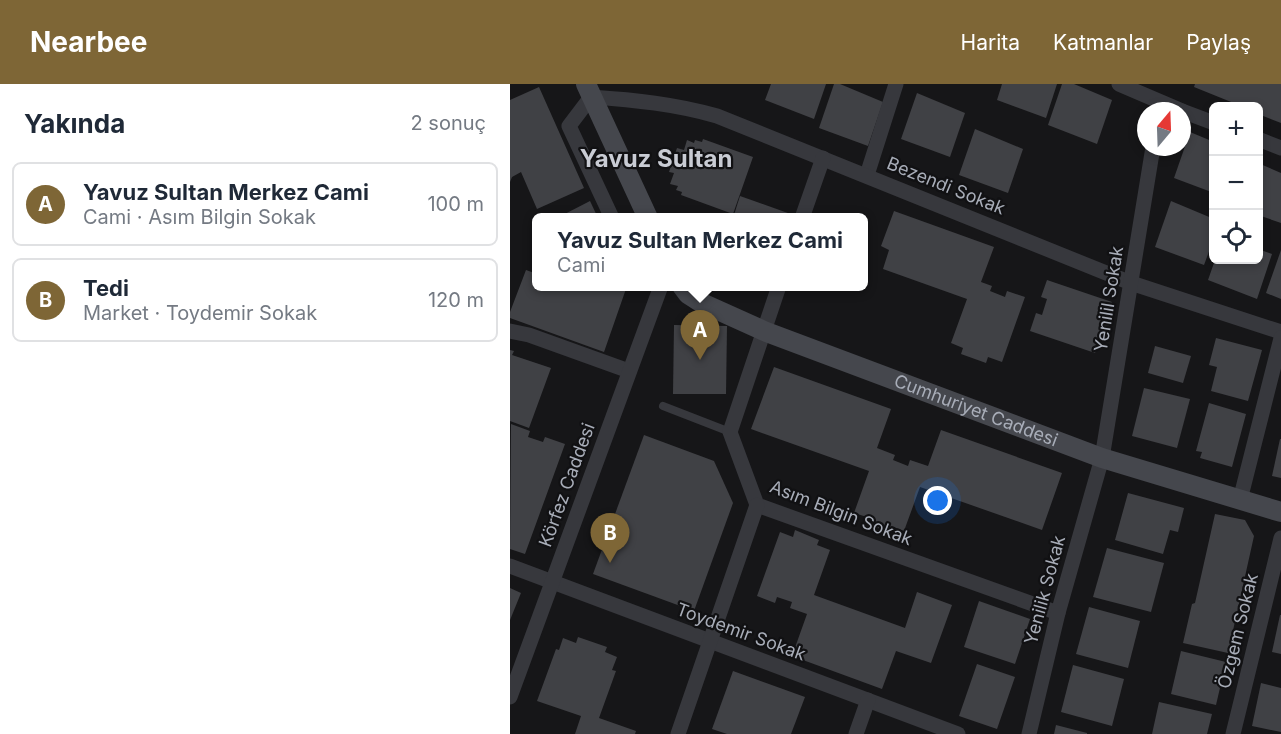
<!DOCTYPE html>
<html lang="tr">
<head>
<meta charset="utf-8">
<style>
  :root { --surface:#fff; --page:#f6f6f7; --text:#1f2937; --muted:#747a83; --line:#e0e1e3; --accent:#7e6636 }
  body { margin:0; font-family:Inter,sans-serif; background:var(--page); color:var(--text) }
  .controls { position:absolute; right:18px; top:18px; display:grid; overflow:hidden; border-radius:9px; box-shadow:0 3px 9px #0003 }
  .controls button { width:54px; height:54px; display:grid; place-items:center; padding:0; border:0; border-bottom:2px solid var(--line); background:var(--surface); color:var(--text); font:30px sans-serif }
  .compass { position:absolute; left:627px; top:18px; width:54px; height:54px; border-radius:50%; background:var(--surface); box-shadow:0 3px 9px #0003; rotate:19deg }
  .you { position:absolute; left:428px; top:417px; width:21px; height:21px; margin:-15px; border:4px solid #fff; border-radius:50%; background:#1a73e8; box-shadow:0 0 0 9px #1a73e833 }
  .badge { display:grid; place-items:center; width:39px; height:39px; border-radius:50%; background:var(--accent); color:#fff; font-size:20px; font-weight:700 }
  .pin { position:absolute; translate:-50% -50px; filter:drop-shadow(0 2px 3px #0008) }
  .pin::after { content:''; position:absolute; top:32px; width:21px; height:18px; background:inherit; clip-path:polygon(0 0,100% 0,50% 100%) }
  .popup { position:absolute; left:22px; top:129px; width:336px; height:78px; box-sizing:border-box; display:grid; place-content:center; border-radius:9px; background:var(--surface); filter:drop-shadow(0 2px 4px #0005); font-size:20px; white-space:nowrap; color:var(--muted) }
  .popup b { font-size:22px; color:var(--text) }
  .popup::after { content:''; position:absolute; left:50%; top:100%; margin-left:-12px; border:12px solid transparent; border-top-color:var(--surface) }
  .list { margin:0; padding:0; list-style:none }
  h2 { display:flex; justify-content:space-between; align-items:center; height:78px; margin:0; padding:0 24px; font-size:26px }
  h2 small { font-size:20px; font-weight:400; color:var(--muted) }
  .list li { display:grid; grid-template-columns:39px 1fr auto; gap:18px; align-items:center; box-sizing:border-box; height:84px; margin:0 12px 12px; padding:0 12px; border:2px solid var(--line); border-radius:9px }
  .list b { display:block; font-size:22px; white-space:nowrap }
  .list p { margin:0; font-size:20px; white-space:nowrap; color:var(--muted) }
  .list em { font-size:20px; font-style:normal; color:var(--muted) }
  .icon { flex:none; width:33px; height:33px; fill:none; stroke:currentColor; stroke-width:2; stroke-linecap:round; stroke-linejoin:round }
  .map { position:relative; flex:none; width:771px; height:650px; overflow:hidden }
  header { display:flex; align-items:center; gap:36px; box-sizing:border-box; height:84px; padding:0 30px; background:var(--accent); color:#fff }
  header strong { font-size:28px }
  nav { display:flex; gap:33px; margin-inline-start:auto; font-size:21px }
  main { display:flex }
  aside { flex:1; background:var(--surface) }
  .map>svg:first-child { display:block }
  .building { fill:#404145 }
  .lines { fill:none; stroke-linecap:round; stroke-linejoin:round }
  .lane { stroke:#37383d; stroke-width:8 }
  .street { stroke:#37383d; stroke-width:15 }
  .secondary { stroke:#45474d; stroke-width:20 }
  .labels { text-anchor:middle; stroke-width:4.5; stroke-linejoin:round; paint-order:stroke }
  .street-label { font-size:18px; fill:#a8adb8; stroke:#111113 }
  .district-label { font-size:24px; font-weight:bold; fill:#c9ccd4; stroke:#111113 }
</style>
</head>
<body>
<header>
<strong>Nearbee</strong>
<nav><a>Harita</a><a>Katmanlar</a><a>Paylaş</a></nav>
</header>
<main>
<aside>
<h2>Yakında<small>2 sonuç</small></h2>
<ul class="list">
<li><span class="badge">A</span><div><b>Yavuz Sultan Merkez Cami</b><p>Cami · Asım Bilgin Sokak</p></div><em>100 m</em></li>
<li><span class="badge">B</span><div><b>Tedi</b><p>Market · Toydemir Sokak</p></div><em>120 m</em></li>
</ul>
</aside>
<div class="map">
<svg width="771" height="650" viewBox="0 0 771 650">
  <rect width="100%" height="100%" fill="#161618"/>
  <g class="building">
    <path d="M 261,0 L 316,0 L 304,35 L 255,16 Z"/>
    <path d="M 324,0 L 330,0 L 373,18 L 358,62 L 309,44 Z"/>
    <path d="M 492,0 L 547,0 L 536,34 L 487,16 Z"/>
    <path d="M 552,0 L 564,0 L 602,16 L 587,60 L 538,41 Z"/>
    <path d="M 685,0 L 771,0 L 771,39 L 748,30 L 748,22 L 731,22 L 684,3 Z"/>
    <path d="M 29,3 L 74,104 L 27,125 L 11,88 L 2,93 L 0,98 L 0,16 Z"/>
    <path d="M 407,9 L 455,29 L 440,73 L 391,55 Z"/>
    <path d="M 465,45 L 513,65 L 498,109 L 449,91 Z"/>
    <path d="M 680,48 L 704,58 L 704,109 L 664,94 Z"/>
    <path d="M 193,55 L 243,73 L 223,130 L 171,111 L 172,108 L 166,106 L 168,102 L 160,100 L 164,89 L 159,88 L 167,64 L 174,66 L 177,56 L 184,59 L 185,56 L 192,58 Z"/>
    <path d="M 748,79 L 771,89 L 771,139 L 748,131 Z"/>
    <path d="M 230,112 L 289,133 L 289,134 L 223,134 Z"/>
    <path d="M 80,117 L 88,134 L 47,134 Z"/>
    <path d="M 661,117 L 704,135 L 704,154 L 694,181 L 645,163 Z"/>
    <path d="M 384,127 L 484,163 L 471,198 L 482,202 L 480,207 L 495,213 L 497,207 L 515,213 L 492,278 L 478,273 L 476,279 L 451,270 L 453,264 L 441,259 L 457,215 L 373,185 L 379,166 L 371,162 Z"/>
    <path d="M 748,165 L 762,170 L 747,215 L 698,196 L 705,176 L 748,176 Z"/>
    <path d="M 771,166 L 771,215 L 756,209 Z"/>
    <path d="M 16,186 L 27,190 L 27,202 L 117,202 L 94,268 L 0,234 L 0,228 Z"/>
    <path d="M 537,196 L 602,218 L 598,231 L 603,233 L 595,258 L 589,256 L 585,269 L 520,247 L 526,229 L 532,231 L 537,215 L 531,213 Z"/>
    <path d="M 164,241 L 217,242 L 216,310 L 163,310 Z"/>
    <path d="M 706,254 L 752,266 L 738,317 L 701,307 L 707,283 L 699,281 Z"/>
    <path d="M 645,262 L 681,272 L 673,299 L 638,289 Z"/>
    <path d="M 0,266 L 4,267 L 2,271 L 41,284 L 19,344 L 0,337 Z"/>
    <path d="M 264,283 L 381,325 L 367,364 L 385,371 L 383,376 L 398,382 L 400,376 L 418,382 L 431,346 L 552,389 L 532,446 L 410,403 L 394,447 L 381,442 L 379,448 L 354,439 L 357,433 L 344,429 L 359,387 L 241,345 Z"/>
    <path d="M 634,304 L 680,315 L 667,364 L 622,352 Z"/>
    <path d="M 699,319 L 736,330 L 722,383 L 690,374 L 692,368 L 686,367 Z"/>
    <path d="M 1,340 L 20,347 L 18,353 L 33,358 L 35,353 L 55,360 L 15,470 L 0,465 Z"/>
    <path d="M 134,351 L 204,377 L 223,419 L 184,527 L 83,490 Z"/>
    <path d="M 770,355 L 771,355 L 771,394 L 762,392 Z"/>
    <path d="M 618,409 L 674,424 L 668,448 L 660,446 L 653,470 L 605,456 Z"/>
    <path d="M 705,430 L 735,436 L 744,452 L 718,569 L 673,559 L 682,520 L 685,519 Z"/>
    <path d="M 285,446 L 309,456 L 307,461 L 320,466 L 304,511 L 395,544 L 407,508 L 442,521 L 421,579 L 386,567 L 372,605 L 282,572 L 297,530 L 280,524 L 282,518 L 267,513 L 265,519 L 247,512 L 270,448 L 283,453 Z"/>
    <path d="M 597,464 L 654,479 L 641,528 L 583,513 Z"/>
    <path d="M 0,504 L 11,509 L 0,536 Z"/>
    <path d="M 469,517 L 520,535 L 505,580 L 454,563 Z"/>
    <path d="M 579,523 L 630,537 L 618,584 L 566,570 Z"/>
    <path d="M 770,531 L 771,531 L 771,570 L 762,568 Z"/>
    <path d="M 68,553 L 97,563 L 95,568 L 107,573 L 102,586 L 106,587 L 89,634 L 126,647 L 125,650 L 65,650 L 71,632 L 27,617 L 46,565 L 49,566 L 53,554 L 66,559 Z"/>
    <path d="M 671,567 L 716,578 L 706,621 L 661,610 Z"/>
    <path d="M 467,580 L 505,593 L 487,645 L 449,632 Z"/>
    <path d="M 563,581 L 614,595 L 602,642 L 551,628 Z"/>
    <path d="M 223,587 L 295,613 L 281,650 L 217,650 L 202,645 Z"/>
    <path d="M 751,599 L 771,604 L 771,648 L 742,642 Z"/>
    <path d="M 649,618 L 702,630 L 697,650 L 642,650 Z"/>
    <path d="M 546,641 L 577,649 L 577,650 L 544,650 Z"/>
  </g>
  <g class="lines">
    <path class="lane" d="M 153,322 L 220,348"/>
    <g class="street">
      <path d="M 609,0 L 672,27"/>
      <path d="M 672,27 L 704,39"/>
      <path d="M 748,55 L 771,64"/>
      <path d="M 357,91 L 386,0"/>
      <path d="M 102,134 L 59,42 L 81,13 C 125,16 165,20 207,32 L 621,199 L 771,248"/>
      <path d="M 292,134 L 313,74"/>
      <path d="M 269,202 L 220,348 L 247,421 L 548,529"/>
      <path d="M 0,247 L 19,251 L 119,287"/>
      <path d="M 730,416 L 771,254"/>
      <path d="M 0,482 L 448,650"/>
      <path d="M 0,613 L 151,202"/>
      <path d="M 168,650 L 247,421"/>
      <path d="M 346,650 L 358,616"/>
      <path d="M 519,650 L 548,529 L 592,374 L 643,63"/>
      <path d="M 723,650 L 771,454"/>
    </g>
    <g class="secondary">
      <path d="M 76,0 L 138,134"/>
      <path id="s1" d="M 172,202 L 178,210 L 192,219 L 254,247 L 592,374 L 771,428"/>
    </g>
  </g>
  <g class="labels">
    <g class="street-label">
      <text transform="translate(436 102) rotate(22)" y="6">Bezendi Sokak</text>
      <text transform="translate(599 215) rotate(-81)" y="6">Yenilil Sokak</text>
      <text dy="6" stroke="none"><textPath href="#s1" startOffset="321">Cumhuriyet Caddesi</textPath></text>
      <text transform="translate(57 401) rotate(-70)" y="6">Körfez Caddesi</text>
      <text transform="translate(331 429) rotate(21)" y="6">Asım Bilgin Sokak</text>
      <text transform="translate(535 506) rotate(-75)" y="6">Yenilik Sokak</text>
      <text transform="translate(728 547) rotate(-76)" y="6">Özgem Sokak</text>
      <text transform="translate(231 548) rotate(20)" y="6">Toydemir Sokak</text>
    </g>
    <g class="district-label">
      <text x="146" y="83">Yavuz Sultan</text>
    </g>
  </g>
</svg>
<div class="controls">
<button>+</button>
<button>−</button>
<button><svg class="icon" aria-label="locate" viewBox="0 0 24 24"><circle cx="12" cy="12" r="6"/><path d="M12 2v4M12 18v4M2 12h4M18 12h4"/></svg></button>
</div>
<svg class="compass" viewBox="-18 -18 36 36"><path d="M0-13l5 13h-10z" fill="#e53935"/><path d="M0 13l5-13h-10z" fill="#747a83"/></svg>
<div class="you"></div>
<div class="pin badge" style="left:190px;top:276px">A</div>
<div class="popup"><b>Yavuz Sultan Merkez Cami</b>Cami</div>
<div class="pin badge" style="left:100px;top:479px">B</div>
</div>
</main>
</body>
</html>
